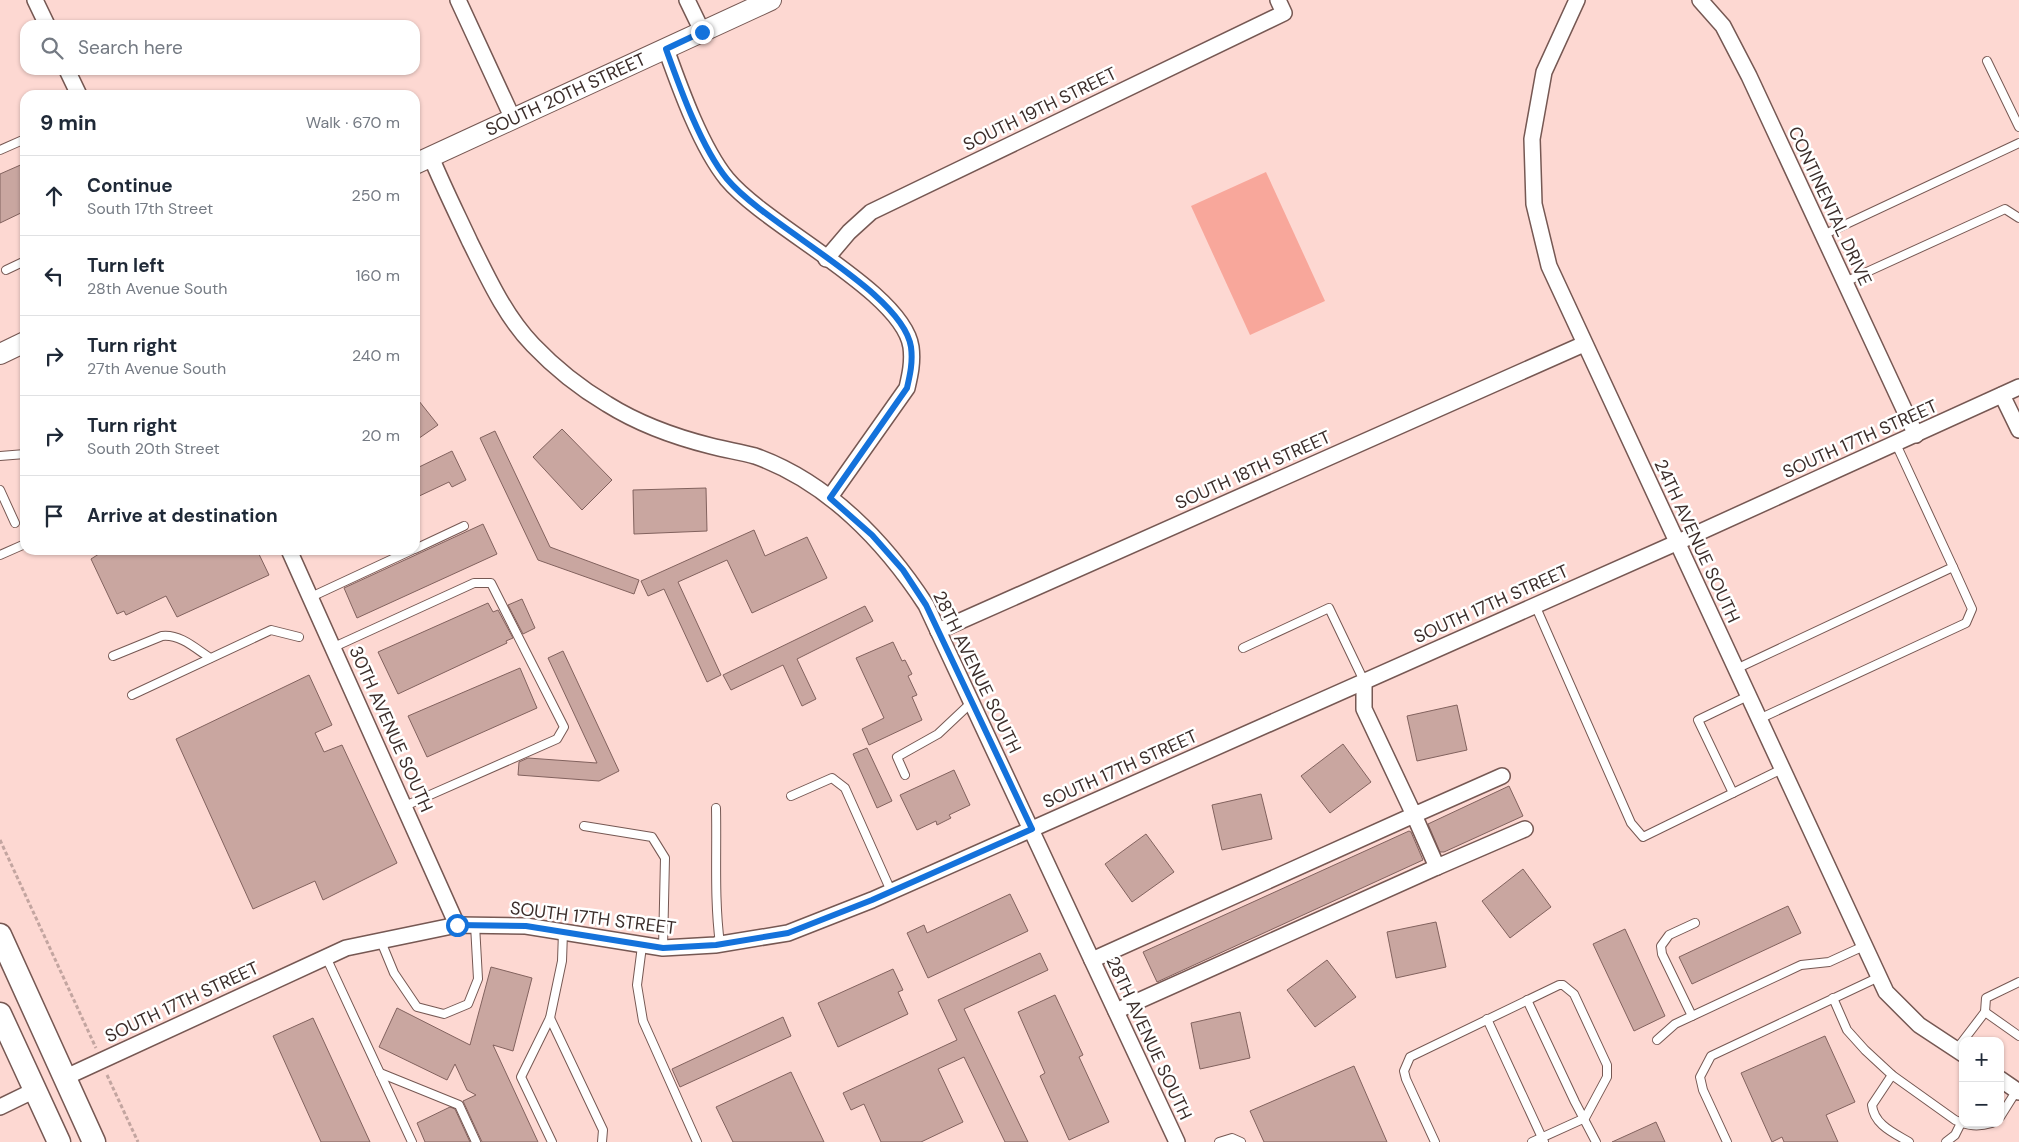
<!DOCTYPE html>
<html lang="en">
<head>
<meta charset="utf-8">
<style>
  :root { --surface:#fff; --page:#f2f2f3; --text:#1f2937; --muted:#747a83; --line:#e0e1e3 }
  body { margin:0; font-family:"DM Sans",sans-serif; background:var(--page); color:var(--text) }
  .controls { position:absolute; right:15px; bottom:15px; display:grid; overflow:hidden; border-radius:10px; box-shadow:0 1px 4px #0004 }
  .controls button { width:45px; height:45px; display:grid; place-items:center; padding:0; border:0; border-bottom:1px solid var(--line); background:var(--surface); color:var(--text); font:25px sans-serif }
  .stop { position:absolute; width:15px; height:15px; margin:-11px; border:4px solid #1472db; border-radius:50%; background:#fff }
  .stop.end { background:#1472db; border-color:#fff; box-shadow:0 1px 5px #0008 }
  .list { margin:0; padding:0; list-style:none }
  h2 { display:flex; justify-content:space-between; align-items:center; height:65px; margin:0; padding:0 20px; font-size:21px }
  h2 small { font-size:16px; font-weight:400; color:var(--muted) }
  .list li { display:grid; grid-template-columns:32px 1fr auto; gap:15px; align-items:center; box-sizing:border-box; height:80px; padding:0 20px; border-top:1px solid var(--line) }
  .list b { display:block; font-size:19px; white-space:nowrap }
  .list p { margin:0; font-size:16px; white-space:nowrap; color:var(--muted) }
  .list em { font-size:16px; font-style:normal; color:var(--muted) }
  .icon { flex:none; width:28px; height:28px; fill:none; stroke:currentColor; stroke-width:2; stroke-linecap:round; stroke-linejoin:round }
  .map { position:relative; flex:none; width:2019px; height:1142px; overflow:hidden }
  .search { position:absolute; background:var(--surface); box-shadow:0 1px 4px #0004; left:20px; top:20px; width:400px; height:55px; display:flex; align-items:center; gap:12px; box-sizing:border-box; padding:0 18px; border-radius:15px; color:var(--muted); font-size:19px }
  .panel { position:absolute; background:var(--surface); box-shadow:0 1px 4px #0004; left:20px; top:90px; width:400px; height:465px; border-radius:15px }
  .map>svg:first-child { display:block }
  .green { fill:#f8a79b }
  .building { fill:#c9a6a0; stroke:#82625e }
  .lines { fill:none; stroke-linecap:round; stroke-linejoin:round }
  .lane-casing { stroke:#765853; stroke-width:10 }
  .street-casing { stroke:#765853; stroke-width:18 }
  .secondary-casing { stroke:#765853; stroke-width:22 }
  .primary-casing { stroke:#765853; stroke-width:25 }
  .path { stroke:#c3a5a0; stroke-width:3; stroke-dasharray:4 2.5; stroke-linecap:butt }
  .lane { stroke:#fff; stroke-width:8 }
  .street { stroke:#fff; stroke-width:15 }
  .secondary { stroke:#fff; stroke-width:20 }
  .primary { stroke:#fff; stroke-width:22 }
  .route { stroke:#1472db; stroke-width:6 }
  .labels { text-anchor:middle; stroke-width:5; stroke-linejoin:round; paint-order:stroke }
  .street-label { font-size:18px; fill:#3b2d2a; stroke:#fff }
</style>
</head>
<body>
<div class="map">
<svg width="2019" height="1142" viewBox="0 0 2019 1142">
  <rect width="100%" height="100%" fill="#fdd8d2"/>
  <path class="green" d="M 1266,172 L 1325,301 L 1250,335 L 1191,206 Z"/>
  <g class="building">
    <path d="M 25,163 L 25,211 L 0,223 L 0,174 Z"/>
    <path d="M 415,396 L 438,425 L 415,441 Z"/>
    <path d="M 562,429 L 612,480 L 582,510 L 533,457 Z"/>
    <path d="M 495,431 L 550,547 L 639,580 L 634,594 L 538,560 L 480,438 Z"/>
    <path d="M 452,451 L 466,480 L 452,487 L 449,482 L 415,498 L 415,469 Z"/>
    <path d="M 706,488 L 707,531 L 634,534 L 633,490 Z"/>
    <path d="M 483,524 L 497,554 L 357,618 L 344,588 Z"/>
    <path d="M 754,530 L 765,556 L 807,537 L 827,578 L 752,613 L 727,560 L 678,582 L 721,675 L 707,682 L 664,589 L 648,596 L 641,581 Z"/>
    <path d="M 105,550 L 257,550 L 269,575 L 177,617 L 166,596 L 126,615 L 124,611 L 117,614 L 91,559 Z"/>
    <path d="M 522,599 L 535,628 L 523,634 L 508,605 Z"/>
    <path d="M 488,603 L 493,612 L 498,610 L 513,638 L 506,641 L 507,643 L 398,694 L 378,652 Z"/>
    <path d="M 865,606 L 873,621 L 797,659 L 816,699 L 802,706 L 783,665 L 731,690 L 723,675 Z"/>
    <path d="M 893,642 L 902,661 L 905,660 L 912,674 L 908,676 L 917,695 L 912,697 L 922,720 L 869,745 L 862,729 L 884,718 L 856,658 Z"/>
    <path d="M 563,651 L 619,771 L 599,781 L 518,775 L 519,762 L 528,758 L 597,763 L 548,658 Z"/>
    <path d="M 520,668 L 537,708 L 427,757 L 408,716 Z"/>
    <path d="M 309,675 L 332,725 L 315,733 L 324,752 L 342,745 L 397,863 L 323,900 L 315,881 L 253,909 L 176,739 Z"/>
    <path d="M 1457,705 L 1467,750 L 1417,761 L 1407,716 Z"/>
    <path d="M 1343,744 L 1371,782 L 1330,813 L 1301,776 Z"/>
    <path d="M 867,748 L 892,801 L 877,808 L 853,754 Z"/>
    <path d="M 954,770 L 970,805 L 949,815 L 951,818 L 937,825 L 936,821 L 917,830 L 900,795 Z"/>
    <path d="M 1509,786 L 1523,816 L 1444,852 L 1440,852 L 1428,824 Z"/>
    <path d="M 1261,794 L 1272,839 L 1222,850 L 1212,805 Z"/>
    <path d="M 1409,831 L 1411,832 L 1423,860 L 1157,982 L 1143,952 Z"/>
    <path d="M 1146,834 L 1174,872 L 1132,902 L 1105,864 Z"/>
    <path d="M 1523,869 L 1551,907 L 1510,938 L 1482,901 Z"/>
    <path d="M 1010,894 L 1028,931 L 928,978 L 907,933 L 924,925 L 927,933 Z"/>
    <path d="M 1788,906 L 1801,933 L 1692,984 L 1679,957 Z"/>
    <path d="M 1436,922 L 1446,967 L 1396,978 L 1387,932 Z"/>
    <path d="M 1625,929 L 1665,1016 L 1634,1031 L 1593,944 Z"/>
    <path d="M 1040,953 L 1048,970 L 964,1009 L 1028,1142 L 1005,1142 L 964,1057 L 938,1069 L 963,1122 L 921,1142 L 881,1142 L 864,1104 L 851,1110 L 843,1093 L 957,1040 L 938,1000 Z"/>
    <path d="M 1327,960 L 1356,997 L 1315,1027 L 1287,990 Z"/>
    <path d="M 491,967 L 532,978 L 513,1051 L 493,1045 L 538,1142 L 482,1142 L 463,1101 L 476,1095 L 467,1090 L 455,1064 L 447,1080 L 379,1047 L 397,1008 L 470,1045 Z"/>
    <path d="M 893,969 L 903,990 L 898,992 L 908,1014 L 838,1047 L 818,1003 Z"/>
    <path d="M 1055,995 L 1083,1055 L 1079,1057 L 1109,1122 L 1069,1140 L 1040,1076 L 1045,1073 L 1018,1012 Z"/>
    <path d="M 1240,1012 L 1250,1058 L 1200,1069 L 1191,1023 Z"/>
    <path d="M 783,1017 L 791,1036 L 680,1087 L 672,1069 Z"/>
    <path d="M 313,1018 L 370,1142 L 321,1142 L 273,1036 Z"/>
    <path d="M 1825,1036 L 1855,1102 L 1826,1115 L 1838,1142 L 1784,1142 L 1782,1137 L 1772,1142 L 1741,1073 Z"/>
    <path d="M 1354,1066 L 1387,1142 L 1264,1142 L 1250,1111 Z"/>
    <path d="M 791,1072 L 824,1142 L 733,1142 L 716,1107 Z"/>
    <path d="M 450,1107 L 455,1109 L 470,1142 L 425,1142 L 417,1123 Z"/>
    <path d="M 1656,1122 L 1665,1142 L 1612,1142 Z"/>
  </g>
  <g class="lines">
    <g class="lane-casing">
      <g id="lane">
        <path d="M 1987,61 L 2019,127"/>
        <path d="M 0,150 L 25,139"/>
        <path d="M 1823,235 L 2019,143"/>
        <path d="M 6,270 L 25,261"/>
        <path d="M 1845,282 L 2005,209 L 2019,218"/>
        <path d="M 0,456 L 25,454"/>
        <path d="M 0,490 L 15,523"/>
        <path d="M 415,549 L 464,526"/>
        <path d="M 0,555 L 25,544"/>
        <path d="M 311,597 L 412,550"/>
        <path d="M 1535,605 L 1631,823 L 1643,837 L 1733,793 L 1698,720 L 1748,696"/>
        <path d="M 334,647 L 474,583 L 491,583 L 564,727 L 557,739 L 405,806"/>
        <path d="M 1243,648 L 1329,608 L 1364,681"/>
        <path d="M 113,656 L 162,636 C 180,634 195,648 210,658"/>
        <path d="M 1736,669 L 1953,567 L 1896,444"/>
        <path d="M 132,695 L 271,630 L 299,637"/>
        <path d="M 1759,719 L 1966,623 L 1972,609 L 1953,567"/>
        <path d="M 905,775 L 897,757 L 938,734 L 972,702"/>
        <path d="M 1733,793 L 1782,769"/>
        <path d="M 791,796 L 832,778 L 845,788 L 891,891"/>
        <path d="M 716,808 C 717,853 714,899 720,944"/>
        <path d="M 584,826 L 652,837 L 665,858 L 663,948"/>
        <path d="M 380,939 L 394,973 L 417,1007 L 444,1014 L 468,1004 L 478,979 L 475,925"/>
        <path d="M 642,946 L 637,985 L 643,1021 L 697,1142"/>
        <path d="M 326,957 L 412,1142"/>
        <path d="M 1833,998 L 1847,1030 L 1865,1050 L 1892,1075 L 1955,1120 C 1968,1126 1978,1127 1992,1123"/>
        <path d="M 1527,1000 L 1575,1102 L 1596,1142"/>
        <path d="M 1985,1012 L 2019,1036"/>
        <path d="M 1692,1016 L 1662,954 L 1661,946 L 1669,935 L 1695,923"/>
        <path d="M 550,1018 L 603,1130 L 602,1142"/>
        <path d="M 1487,1019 L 1544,1142"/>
        <path d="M 1657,1040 L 1675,1024 L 1801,965 L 1829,962 L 1864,946"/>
        <path d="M 1956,1050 L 1985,1012 L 1986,998 L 2019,982"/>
        <path d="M 380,1073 L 459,1105 L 476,1142"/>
        <path d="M 1892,1075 L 1872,1105 C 1874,1125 1894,1133 1909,1142"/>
        <path d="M 2000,1117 L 2017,1090"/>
        <path d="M 552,1142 L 521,1077 L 550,1018 L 562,961 L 563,932"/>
        <path d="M 1219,1142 L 1232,1138 L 1241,1142"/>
        <path d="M 1435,1142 L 1406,1079 L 1404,1071 L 1410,1057 L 1559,985 L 1563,985 L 1574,994 L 1607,1065 L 1607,1077 L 1585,1118 L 1532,1142"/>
        <path d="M 1727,1142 L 1703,1090 L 1700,1077 L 1711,1056 L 1879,977"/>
        <path d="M 1946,1142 L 1955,1135 L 1961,1123"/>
      </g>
    </g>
    <g class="street-casing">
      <g id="street">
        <path d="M 35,0 L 47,25"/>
        <path d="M 458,0 L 513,119"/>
        <path d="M 687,0 L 702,31"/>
        <path d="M 1577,0 L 1544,72 L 1532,139 L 1534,204 L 1549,266 L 1886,992 L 1919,1025 L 1963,1054"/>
        <path d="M 1700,0 L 1723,26 L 1749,76 L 1916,435"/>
        <path d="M 666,49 C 680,88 701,147 727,179 C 767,227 903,292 911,347 C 913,362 910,375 907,388 L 830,497"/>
        <path d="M 67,70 L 79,95"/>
        <path d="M 431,157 C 443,186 457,214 470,242 C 488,278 505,316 533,345 C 554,367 580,388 607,404 C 639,424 675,437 711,446 C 726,450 741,452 755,456 C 828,482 885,542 926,605 L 1177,1142"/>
        <path d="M 826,259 L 849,232 L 871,212 L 1284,13 L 1278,0"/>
        <path d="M 2002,395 L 2019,430"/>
        <path d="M 289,550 L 457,925"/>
        <path d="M 938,631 L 1584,344"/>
        <path d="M 1364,681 L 1364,709 L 1414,815 L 1502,776"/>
        <path d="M 1092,960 L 1414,815 L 1437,867 L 1525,829"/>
        <path d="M 1116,1011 L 1437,867"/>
        <path d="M 66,1077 L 346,948 L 457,925 L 526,926 L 663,948 L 715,945 L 788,933 L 872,900 L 1032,829 L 1676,543 L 2019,387"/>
        <path d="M 2000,1079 L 2019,1092"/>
        <path d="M 0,1107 L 35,1090"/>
      </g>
    </g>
    <g class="secondary-casing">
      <g id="secondary">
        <path id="s1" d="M 415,164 L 771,0"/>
        <path d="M 0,354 L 25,342"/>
      </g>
    </g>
    <g class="primary-casing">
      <g id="primary">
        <path d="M 0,935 L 94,1142"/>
        <path d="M 0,1014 L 59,1142"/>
      </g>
    </g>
    <g class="path">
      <path d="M 0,840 L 96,1048"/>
      <path d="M 107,1075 L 138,1142"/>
    </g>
    <use href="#lane" class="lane"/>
    <use href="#street" class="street"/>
    <use href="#secondary" class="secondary"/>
    <use href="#primary" class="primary"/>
  </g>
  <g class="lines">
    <path class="route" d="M 457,925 L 526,926 L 663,948 L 716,945 L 788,933 L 872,900 L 1032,829 L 926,605 L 903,570 L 872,535 L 830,498 L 907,388 C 910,375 913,362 911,347 C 903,292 767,227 727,179 C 701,147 680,88 666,49 L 702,32"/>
  </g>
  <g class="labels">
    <g class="street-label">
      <text dy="6" stroke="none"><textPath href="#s1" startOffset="166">SOUTH 20TH STREET</textPath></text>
      <text transform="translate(1040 109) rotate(-26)" y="6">SOUTH 19TH STREET</text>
      <text transform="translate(1830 206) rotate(65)" y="6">CONTINENTAL DRIVE</text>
      <text transform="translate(1860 439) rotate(-24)" y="6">SOUTH 17TH STREET</text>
      <text transform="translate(1253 470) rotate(-24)" y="6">SOUTH 18TH STREET</text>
      <text transform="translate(1697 541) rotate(65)" y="6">24TH AVENUE SOUTH</text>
      <text transform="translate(1491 604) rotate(-24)" y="6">SOUTH 17TH STREET</text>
      <text transform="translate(977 672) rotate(64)" y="6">28TH AVENUE SOUTH</text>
      <text transform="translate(391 729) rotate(66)" y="6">30TH AVENUE SOUTH</text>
      <text transform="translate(1120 769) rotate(-24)" y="6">SOUTH 17TH STREET</text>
      <text transform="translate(593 918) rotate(7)" y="6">SOUTH 17TH STREET</text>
      <text transform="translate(182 1002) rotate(-25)" y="6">SOUTH 17TH STREET</text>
      <text transform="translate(1149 1038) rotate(65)" y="6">28TH AVENUE SOUTH</text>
    </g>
  </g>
</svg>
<div class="controls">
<button>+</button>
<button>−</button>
</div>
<div class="stop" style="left:457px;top:925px"></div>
<div class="stop end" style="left:702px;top:32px"></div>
<div class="search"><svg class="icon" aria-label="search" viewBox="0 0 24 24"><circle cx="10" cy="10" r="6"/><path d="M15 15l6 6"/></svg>Search here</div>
<section class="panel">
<h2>9 min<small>Walk · 670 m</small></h2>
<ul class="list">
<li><svg class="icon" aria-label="ahead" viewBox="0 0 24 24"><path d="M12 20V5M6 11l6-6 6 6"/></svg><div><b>Continue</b><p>South 17th Street</p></div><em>250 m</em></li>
<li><svg class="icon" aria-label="left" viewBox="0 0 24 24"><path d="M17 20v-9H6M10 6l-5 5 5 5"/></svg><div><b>Turn left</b><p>28th Avenue South</p></div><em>160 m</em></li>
<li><svg class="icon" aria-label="right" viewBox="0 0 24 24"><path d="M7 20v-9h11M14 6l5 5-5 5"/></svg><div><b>Turn right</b><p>27th Avenue South</p></div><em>240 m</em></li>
<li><svg class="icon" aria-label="right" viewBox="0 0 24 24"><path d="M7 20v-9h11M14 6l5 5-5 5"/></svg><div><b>Turn right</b><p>South 20th Street</p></div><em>20 m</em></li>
<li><svg class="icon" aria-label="arrive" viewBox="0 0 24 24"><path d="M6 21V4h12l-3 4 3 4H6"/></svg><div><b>Arrive at destination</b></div></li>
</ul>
</section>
</div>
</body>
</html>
